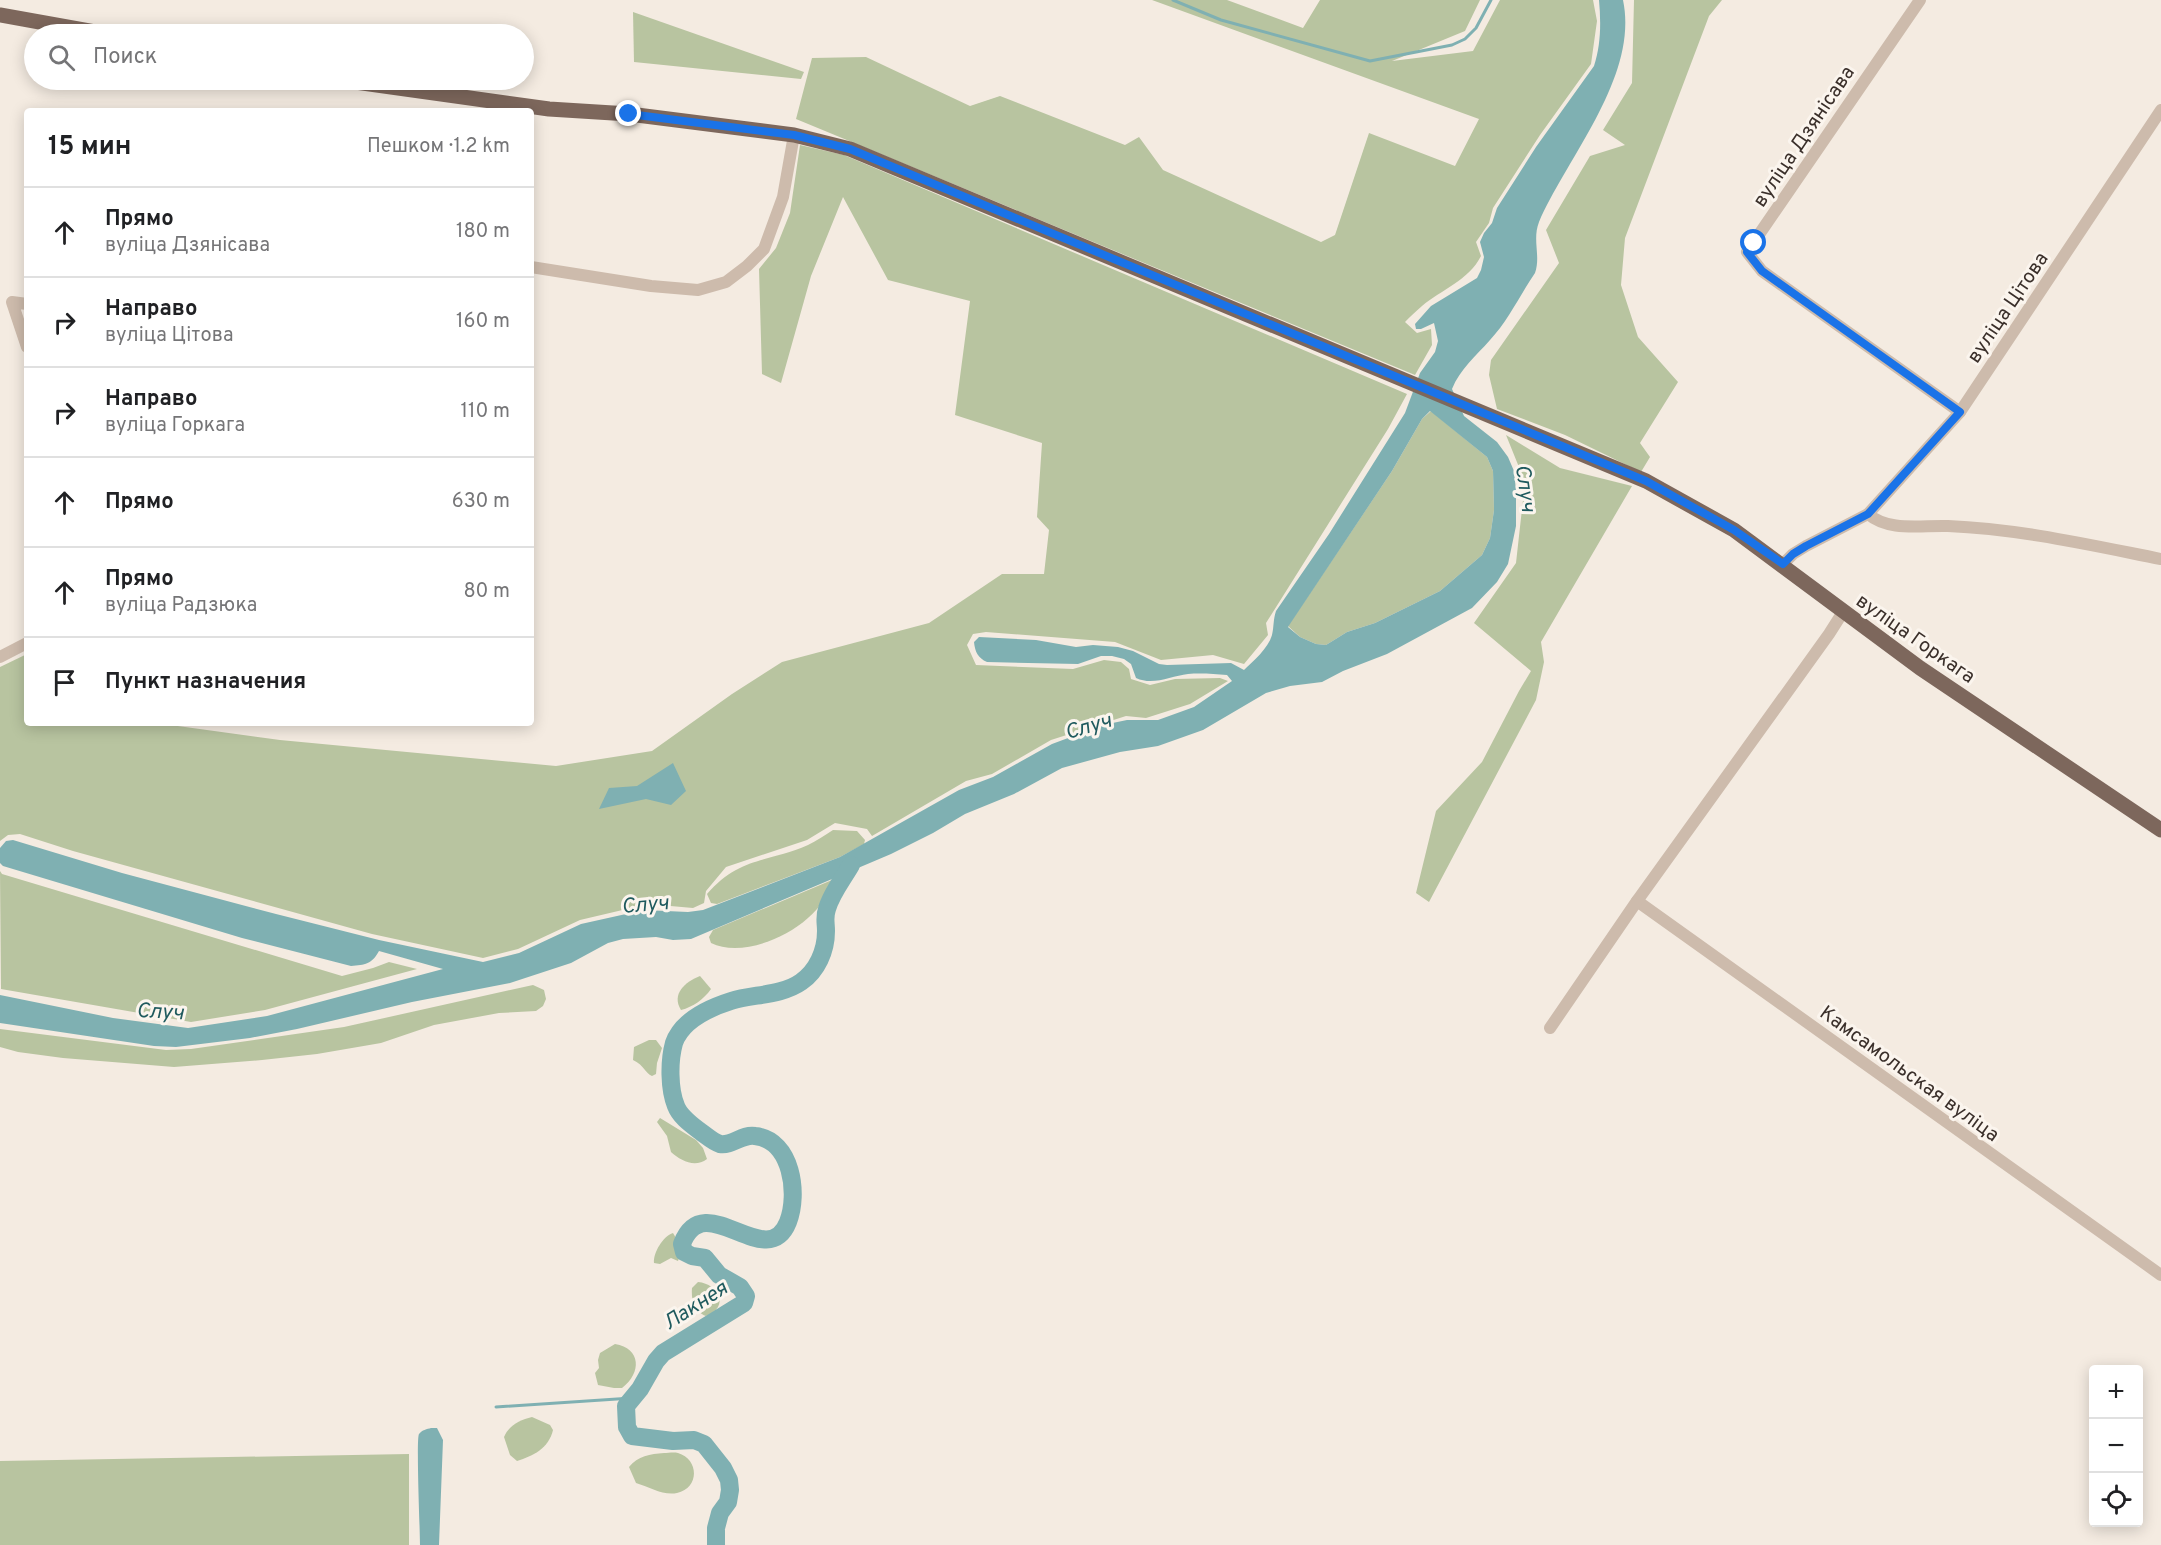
<!DOCTYPE html>
<html lang="ru">
<head>
<meta charset="utf-8">
<style>
  :root { --surface:#fff; --page:#f2f2f2; --text:#202124; --muted:#757577; --line:#e0e0e0 }
  body { margin:0; font-family:Overpass,sans-serif; background:var(--page); color:var(--text) }
  .controls { position:absolute; right:18px; bottom:18px; display:grid; overflow:hidden; border-radius:6px; box-shadow:0 3px 15px #0003 }
  .controls button { width:54px; height:54px; display:grid; place-items:center; padding:0; border:0; border-bottom:2px solid var(--line); background:var(--surface); color:var(--text); font:30px sans-serif }
  .stop { position:absolute; width:18px; height:18px; margin:-14px; border:4px solid #1a73e8; border-radius:50%; background:#fff }
  .stop.end { background:#1a73e8; border-color:#fff; box-shadow:0 2px 6px #0008 }
  .list { margin:0; padding:0; list-style:none }
  h2 { display:flex; justify-content:space-between; align-items:center; height:78px; margin:0; padding:0 24px; font-size:26px }
  h2 small { font-size:20px; font-weight:400; color:var(--muted) }
  .list li { display:grid; grid-template-columns:39px 1fr auto; gap:18px; align-items:center; box-sizing:border-box; height:90px; padding:0 24px; border-top:2px solid var(--line) }
  .list b { display:block; font-size:22px; white-space:nowrap }
  .list p { margin:0; font-size:20px; white-space:nowrap; color:var(--muted) }
  .list em { font-size:20px; font-style:normal; color:var(--muted) }
  .icon { flex:none; width:33px; height:33px; fill:none; stroke:currentColor; stroke-width:2; stroke-linecap:round; stroke-linejoin:round }
  .map { position:relative; flex:none; width:2161px; height:1545px; overflow:hidden }
  .search { position:absolute; background:var(--surface); box-shadow:0 3px 15px #0003; left:24px; top:24px; width:510px; height:66px; display:flex; align-items:center; gap:15px; box-sizing:border-box; padding:0 21px; border-radius:33px; color:var(--muted); font-size:22px }
  .panel { position:absolute; background:var(--surface); box-shadow:0 3px 15px #0003; left:24px; top:108px; width:510px; height:618px; border-radius:6px }
  .map>svg:first-child { display:block }
  .green { fill:#b8c4a0 }
  .water { fill:#7fb0b2; fill-rule:evenodd }
  .lines { fill:none; stroke-linecap:round; stroke-linejoin:round }
  .stream { stroke:#7fb0b2; stroke-width:3 }
  .river { stroke:#7fb0b2; stroke-width:18 }
  .minor { stroke:#cdbbac; stroke-width:12 }
  .major { stroke:#7d675c; stroke-width:15 }
  .route { stroke:#1a73e8; stroke-width:8 }
  .labels { text-anchor:middle; stroke-width:6; stroke-linejoin:round; paint-order:stroke }
  .street-label { font-size:20px; fill:#3b302b; stroke:#fbf5ee }
  .water-label { font-size:21px; font-style:italic; fill:#1f5a5e; stroke:#fbf5ee }
</style>
</head>
<body>
<div class="map">
<svg width="2161" height="1545" viewBox="0 0 2161 1545">
  <rect width="100%" height="100%" fill="#f4ebe1"/>
  <g class="green">
    <path d="M 1152,0 L 1227,0 L 1303,28 L 1320,0 L 1480,0 L 1465,31 L 1392,61 L 1473,51 L 1500,0 L 1593,0 L 1597,21 L 1591,64 L 1540,135 L 1493,208 L 1489,223 L 1476,242 L 1481,256 C 1469,280 1441,290 1422,306 C 1416,311 1410,317 1405,322 L 1417,333 L 1431,329 L 1432,345 L 1415,375 L 796,119 L 812,58 L 866,57 L 970,106 L 1000,96 L 1125,145 L 1139,137 L 1163,170 L 1321,242 L 1335,235 L 1369,133 L 1455,166 L 1479,119 Z"/>
    <path d="M 1634,0 L 1722,0 L 1709,16 L 1625,238 L 1621,285 L 1638,337 L 1678,382 L 1640,443 L 1650,457 L 1641,472 L 1565,435 L 1497,409 L 1489,375 L 1491,360 L 1559,263 L 1546,230 L 1590,156 L 1625,145 L 1603,130 L 1632,83 Z"/>
    <path d="M 633,12 L 804,72 L 801,79 L 634,62 Z"/>
    <path d="M 800,145 L 844,155 L 1407,394 L 1388,429 L 1266,623 L 1268,635 L 1244,664 L 1213,655 L 1161,660 L 1115,642 L 986,632 L 973,634 L 967,645 L 976,665 L 1073,669 L 1104,660 L 1121,662 L 1129,669 L 1131,679 L 1150,685 L 1175,679 L 1220,678 L 1228,681 L 1190,704 L 1146,718 L 1126,716 L 1051,740 L 992,774 L 966,781 L 872,836 L 867,829 L 835,823 L 807,840 L 726,867 L 706,891 L 704,903 L 693,908 L 648,904 L 580,920 L 518,949 L 483,958 L 372,934 L 73,851 L 20,834 L 8,835 L 0,841 L 0,667 L 27,654 L 27,723 L 156,723 L 280,740 L 556,766 L 652,751 L 732,694 L 782,662 L 929,623 L 1002,574 L 1044,574 L 1049,530 L 1037,517 L 1042,443 L 955,415 L 970,301 L 888,280 L 843,197 L 811,276 L 781,383 L 762,374 L 759,269 L 776,248 L 790,213 Z"/>
    <path d="M 1431,411 L 1487,457 L 1493,471 L 1494,510 L 1490,538 L 1482,555 L 1440,591 L 1375,623 L 1347,632 L 1326,645 L 1316,644 L 1300,637 L 1288,626 L 1392,471 L 1422,419 Z"/>
    <path d="M 1506,435 L 1560,468 L 1632,486 L 1541,642 L 1544,662 L 1536,700 L 1429,902 L 1416,893 L 1436,811 L 1482,762 L 1519,691 L 1531,671 L 1474,623 L 1516,563 L 1525,482 Z"/>
    <path d="M 833,830 L 857,831 L 865,840 L 864,844 L 840,857 L 717,904 L 711,903 L 707,894 C 740,856 767,863 808,845 C 816,841 825,835 833,830 Z"/>
    <path d="M 0,871 L 2,874 L 342,976 L 373,968 L 389,962 L 417,969 L 265,1010 L 191,1022 L 1,989 Z"/>
    <path d="M 832,880 C 825,923 750,962 711,943 L 709,937 L 713,930 Z"/>
    <path d="M 700,976 L 711,989 C 704,999 693,1007 681,1010 C 671,994 685,982 700,976 Z"/>
    <path d="M 533,985 L 544,990 L 546,999 L 543,1006 L 536,1011 L 499,1013 L 434,1025 L 381,1043 L 317,1054 L 262,1060 L 174,1067 L 63,1058 L 18,1052 L 0,1047 L 0,1029 L 166,1050 L 191,1049 L 344,1027 Z"/>
    <path d="M 649,1040 L 656,1040 L 662,1048 L 657,1063 L 656,1074 L 652,1076 C 645,1073 645,1066 633,1060 L 634,1047 Z"/>
    <path d="M 660,1118 L 696,1140 L 703,1148 L 707,1159 C 695,1168 681,1161 671,1152 L 667,1136 L 657,1122 Z"/>
    <path d="M 673,1233 C 678,1240 682,1253 678,1261 L 671,1258 L 660,1264 L 654,1263 C 653,1253 663,1236 673,1233 Z"/>
    <path d="M 698,1282 C 719,1284 730,1307 706,1316 C 694,1312 691,1299 692,1288 Z"/>
    <path d="M 615,1344 C 641,1348 642,1373 622,1388 L 614,1388 L 598,1385 L 595,1373 L 599,1368 L 598,1360 L 600,1353 Z"/>
    <path d="M 532,1417 L 550,1425 L 553,1430 C 549,1448 533,1456 517,1461 L 510,1455 L 504,1437 C 509,1425 520,1420 532,1417 Z"/>
    <path d="M 664,1453 C 668,1453 674,1452 678,1453 C 699,1459 700,1488 677,1493 C 664,1496 649,1487 636,1483 L 629,1467 C 638,1456 650,1454 664,1453 Z"/>
    <path d="M 409,1454 L 409,1545 L 0,1545 L 0,1461 Z"/>
  </g>
  <g class="water">
    <path d="M 1599,0 L 1623,0 C 1639,76 1568,156 1539,222 C 1532,240 1541,256 1535,273 C 1520,295 1508,321 1490,340 C 1476,356 1460,369 1452,389 L 1464,416 L 1497,442 L 1508,457 L 1514,471 L 1516,491 L 1516,526 L 1508,564 L 1497,582 L 1472,608 L 1387,654 L 1343,671 L 1322,682 L 1290,686 L 1266,693 L 1203,730 L 1158,746 L 1120,752 L 1062,768 L 1014,794 L 965,814 L 933,833 L 891,854 L 691,939 L 673,940 L 656,937 L 623,939 L 608,943 L 571,963 L 510,983 L 412,1002 L 297,1029 L 250,1038 L 176,1047 L 154,1046 L 0,1023 L 0,995 L 113,1018 L 188,1028 L 267,1016 L 443,969 L 379,951 C 372,964 365,965 351,966 L 242,938 L 3,866 L 0,863 L 0,848 L 6,841 L 13,840 L 122,873 L 276,914 L 379,940 L 483,962 L 519,953 L 581,924 L 644,910 L 688,912 L 703,910 L 840,857 L 959,790 L 993,777 L 1052,744 L 1103,725 L 1127,720 L 1158,720 L 1194,707 L 1232,681 L 1227,675 C 1214,674 1201,673 1188,674 C 1171,676 1153,686 1136,678 L 1131,664 L 1124,659 L 1112,656 L 1101,656 L 1078,664 L 987,662 C 978,658 975,652 974,642 L 979,637 L 1036,640 L 1076,647 L 1093,645 L 1118,647 L 1133,651 L 1159,664 L 1167,665 L 1231,663 L 1244,670 C 1253,661 1268,649 1272,635 C 1274,627 1273,620 1276,611 L 1329,534 L 1405,413 L 1420,373 L 1435,352 L 1438,341 L 1434,323 L 1421,329 L 1416,329 L 1415,324 L 1431,306 L 1477,278 L 1481,270 L 1484,257 L 1480,242 L 1484,233 L 1492,223 L 1497,208 L 1536,147 L 1594,66 C 1601,45 1601,22 1599,0 ZM 1430,411 L 1487,457 L 1493,471 L 1494,510 L 1490,538 L 1482,555 L 1440,591 L 1375,623 L 1347,632 L 1326,645 L 1316,644 L 1300,637 L 1288,627 L 1392,471 L 1422,419 Z"/>
    <path d="M 673,763 L 686,791 L 671,805 L 646,799 L 599,809 L 609,788 L 637,786 Z"/>
    <path d="M 431,1428 L 437,1428 L 443,1440 L 439,1545 L 420,1545 C 420,1531 416,1439 419,1434 C 422,1430 427,1429 431,1428 Z"/>
  </g>
  <g class="lines">
    <g class="stream">
      <path d="M 1173,0 L 1221,20 L 1370,61 L 1452,45 L 1465,39 L 1476,28 L 1491,0"/>
      <path d="M 496,1407 L 632,1398"/>
    </g>
    <path class="river" d="M 716,1545 L 716,1528 L 720,1513 L 728,1502 L 730,1490 L 729,1480 L 723,1468 L 704,1444 L 694,1440 L 673,1441 L 632,1436 L 627,1427 L 626,1406 L 640,1389 L 656,1361 L 663,1353 L 744,1303 L 746,1296 L 740,1287 L 719,1275 L 705,1258 L 692,1256 L 684,1252 L 682,1244 C 704,1185 767,1275 788,1222 C 799,1194 792,1140 755,1136 C 742,1134 732,1146 720,1144 C 713,1142 707,1136 701,1132 C 692,1125 680,1117 676,1106 C 669,1089 669,1061 674,1043 C 682,1020 709,1008 731,1001 C 753,994 781,996 801,982 C 817,971 826,951 826,931 C 826,923 824,917 827,909 C 831,894 843,879 851,865"/>
    <g class="minor">
      <path d="M 1920,0 L 1747,252 L 1762,271 L 1960,412"/>
      <path d="M 531,267 L 651,286 L 698,290 L 726,282 L 747,266 L 764,249 L 783,197 L 794,135"/>
      <path d="M 27,304 L 12,302 L 27,347"/>
      <path d="M 1868,514 C 1889,532 1921,525 1948,526 C 2020,529 2090,545 2161,559"/>
      <path d="M 1783,564 L 1793,554 L 1806,546 L 1868,514 L 1960,412 L 2161,110"/>
      <path d="M 0,657 L 27,643"/>
      <path d="M 1637,901 L 2161,1275"/>
      <path d="M 1550,1028 L 1637,901 L 1829,634 L 1843,612"/>
    </g>
    <g class="major">
      <path d="M 0,15 L 106,34"/>
      <path d="M 341,80 L 549,109 L 629,114 L 794,135 L 850,149 L 1646,481 L 1734,530 L 1920,668 L 2161,830"/>
    </g>
  </g>
  <g class="lines">
    <path class="route" d="M 629,114 L 794,135 L 850,149 L 1646,481 L 1734,530 L 1783,564 L 1793,554 L 1806,546 L 1868,514 L 1960,412 L 1762,271 L 1747,252 L 1754,243"/>
  </g>
  <g class="labels">
    <g class="street-label">
      <text transform="translate(1803 136) rotate(-56)" y="7">вуліца Дзянісава</text>
      <text transform="translate(2007 307) rotate(-56)" y="7">вуліца Цітова</text>
      <text transform="translate(1916 638) rotate(35)" y="7">вуліца Горкага</text>
      <text transform="translate(1910 1073) rotate(36)" y="7">Камсамольская вуліца</text>
    </g>
    <g class="water-label">
      <text transform="translate(1526 488) rotate(82)" y="7">Случ</text>
      <text transform="translate(1088 726) rotate(-16)" y="7">Случ</text>
      <text transform="translate(645 904) rotate(-5)" y="7">Случ</text>
      <text transform="translate(160 1011) rotate(3)" y="7">Случ</text>
      <text transform="translate(695 1305) rotate(-33)" y="7">Лакнея</text>
    </g>
  </g>
</svg>
<div class="controls">
<button>+</button>
<button>−</button>
<button><svg class="icon" aria-label="locate" viewBox="0 0 24 24"><circle cx="12" cy="12" r="6"/><path d="M12 2v4M12 18v4M2 12h4M18 12h4"/></svg></button>
</div>
<div class="stop" style="left:1754px;top:243px"></div>
<div class="stop end" style="left:629px;top:114px"></div>
<div class="search"><svg class="icon" aria-label="search" viewBox="0 0 24 24"><circle cx="10" cy="10" r="6"/><path d="M15 15l6 6"/></svg>Поиск</div>
<section class="panel">
<h2>15 мин<small>Пешком · 1.2 km</small></h2>
<ul class="list">
<li><svg class="icon" aria-label="ahead" viewBox="0 0 24 24"><path d="M12 20V5M6 11l6-6 6 6"/></svg><div><b>Прямо</b><p>вуліца Дзянісава</p></div><em>180 m</em></li>
<li><svg class="icon" aria-label="right" viewBox="0 0 24 24"><path d="M7 20v-9h11M14 6l5 5-5 5"/></svg><div><b>Направо</b><p>вуліца Цітова</p></div><em>160 m</em></li>
<li><svg class="icon" aria-label="right" viewBox="0 0 24 24"><path d="M7 20v-9h11M14 6l5 5-5 5"/></svg><div><b>Направо</b><p>вуліца Горкага</p></div><em>110 m</em></li>
<li><svg class="icon" aria-label="ahead" viewBox="0 0 24 24"><path d="M12 20V5M6 11l6-6 6 6"/></svg><div><b>Прямо</b></div><em>630 m</em></li>
<li><svg class="icon" aria-label="ahead" viewBox="0 0 24 24"><path d="M12 20V5M6 11l6-6 6 6"/></svg><div><b>Прямо</b><p>вуліца Радзюка</p></div><em>80 m</em></li>
<li><svg class="icon" aria-label="arrive" viewBox="0 0 24 24"><path d="M6 21V4h12l-3 4 3 4H6"/></svg><div><b>Пункт назначения</b></div></li>
</ul>
</section>
</div>
</body>
</html>
